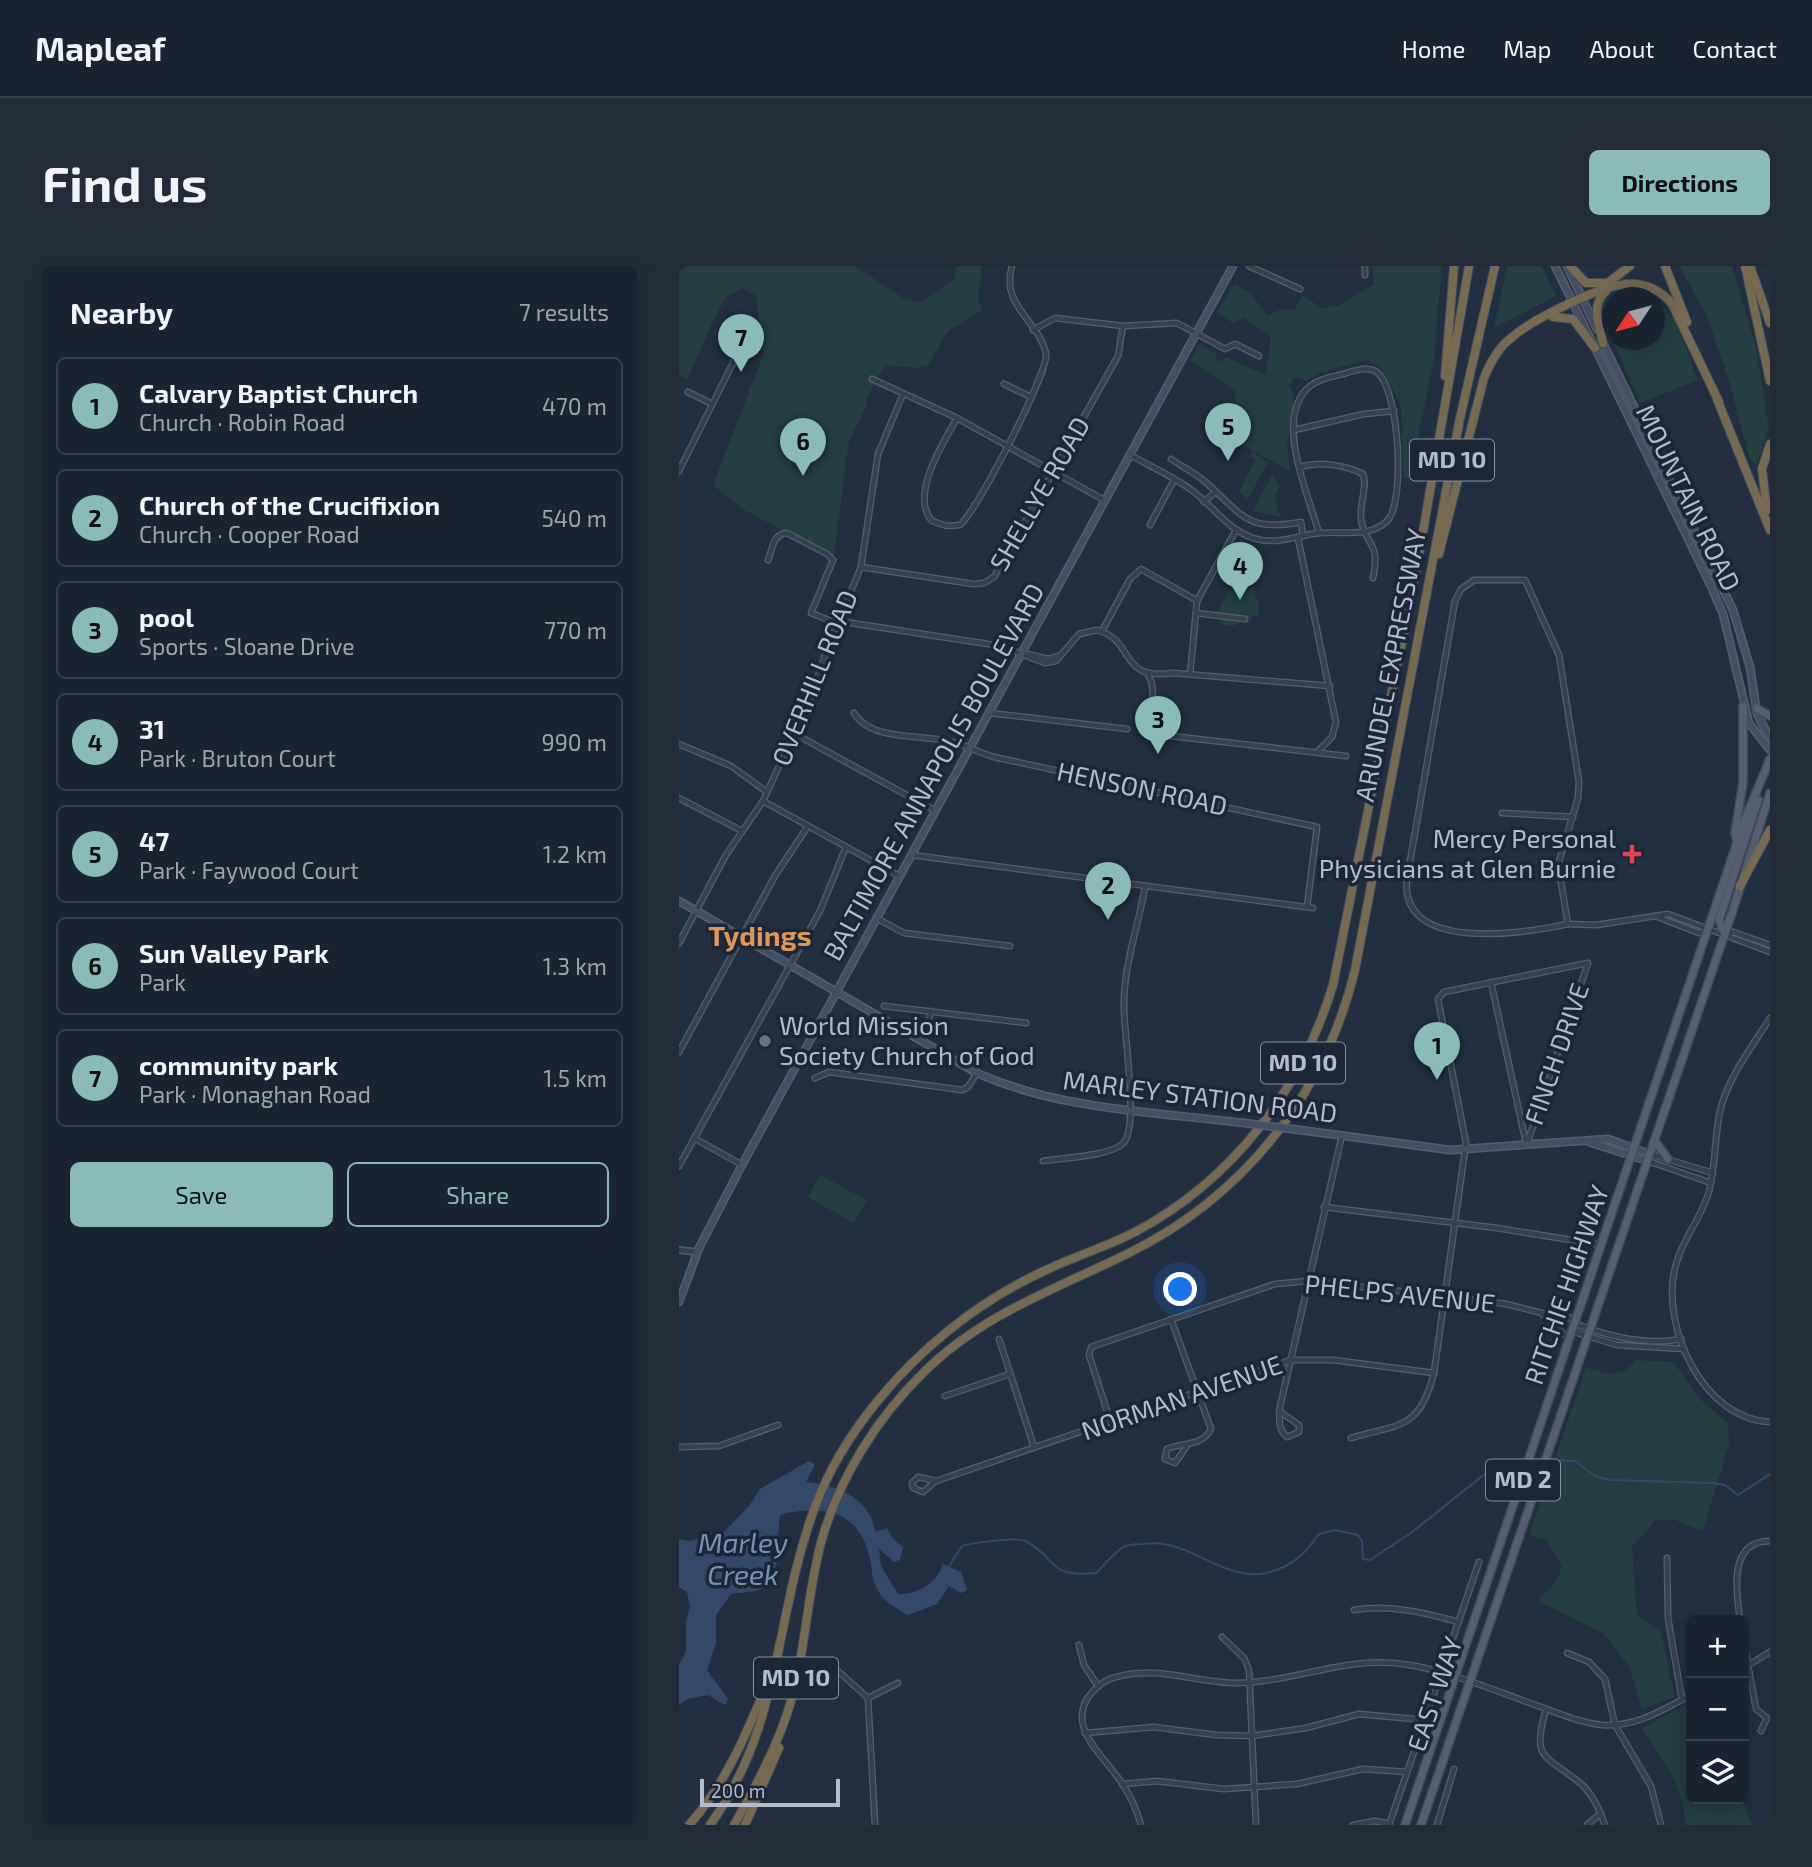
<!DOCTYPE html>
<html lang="en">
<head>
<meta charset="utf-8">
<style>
  :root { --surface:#1a2331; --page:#232b39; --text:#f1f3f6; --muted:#9fa4ab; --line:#38404d; --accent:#8bbbb9 }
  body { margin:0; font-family:"Exo 2",sans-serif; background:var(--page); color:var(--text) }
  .controls { position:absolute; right:21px; bottom:21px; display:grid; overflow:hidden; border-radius:10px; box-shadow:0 4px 18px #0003 }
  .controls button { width:63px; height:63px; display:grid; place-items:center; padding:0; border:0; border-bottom:2px solid var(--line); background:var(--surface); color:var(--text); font:35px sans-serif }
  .compass { position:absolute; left:923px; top:21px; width:63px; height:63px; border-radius:50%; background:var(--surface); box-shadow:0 4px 18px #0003; rotate:234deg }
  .scale { position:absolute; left:21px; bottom:18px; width:140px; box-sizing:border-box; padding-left:7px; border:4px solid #b3bccb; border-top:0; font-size:19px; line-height:24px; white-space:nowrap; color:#b3bccb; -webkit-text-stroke:5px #1b2636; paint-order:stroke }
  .you { position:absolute; left:502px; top:1024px; width:24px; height:24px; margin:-18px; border:5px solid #fff; border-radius:50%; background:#1a73e8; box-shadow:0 0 0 10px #1a73e833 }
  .badge { display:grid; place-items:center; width:46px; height:46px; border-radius:50%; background:var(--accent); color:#111; font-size:23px; font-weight:700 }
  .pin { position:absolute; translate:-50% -58px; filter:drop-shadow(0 2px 4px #0008) }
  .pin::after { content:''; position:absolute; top:37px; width:24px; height:21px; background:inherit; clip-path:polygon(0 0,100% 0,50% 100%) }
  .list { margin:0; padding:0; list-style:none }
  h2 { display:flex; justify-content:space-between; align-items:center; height:91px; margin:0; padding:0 28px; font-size:30px }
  h2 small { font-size:23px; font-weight:400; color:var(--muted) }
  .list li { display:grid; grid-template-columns:46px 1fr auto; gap:21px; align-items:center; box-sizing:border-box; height:98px; margin:0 14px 14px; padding:0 14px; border:2px solid var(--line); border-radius:10px }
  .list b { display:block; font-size:26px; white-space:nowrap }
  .list p { margin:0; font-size:23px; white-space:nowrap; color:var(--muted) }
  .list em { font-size:23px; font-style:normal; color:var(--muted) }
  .actions { display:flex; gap:14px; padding:21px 28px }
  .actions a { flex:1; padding:16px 0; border:2px solid var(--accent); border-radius:10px; text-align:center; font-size:24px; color:var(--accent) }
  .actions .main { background:var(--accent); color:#111 }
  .icon { flex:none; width:38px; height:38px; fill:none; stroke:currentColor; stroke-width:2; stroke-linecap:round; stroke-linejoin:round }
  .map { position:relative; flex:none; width:1091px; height:1559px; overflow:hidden; border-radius:10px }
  header { display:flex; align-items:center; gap:42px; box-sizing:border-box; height:98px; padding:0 35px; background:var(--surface); border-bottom:2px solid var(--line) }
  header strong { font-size:33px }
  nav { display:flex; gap:38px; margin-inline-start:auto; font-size:24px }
  .intro { display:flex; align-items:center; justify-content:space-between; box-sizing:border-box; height:168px; padding:0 42px }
  h1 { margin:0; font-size:49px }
  .button { padding:18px 32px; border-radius:10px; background:var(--accent); color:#111; font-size:24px; font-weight:700 }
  main { display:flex; gap:42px; padding:0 42px }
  aside { flex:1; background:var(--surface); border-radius:10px; box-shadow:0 4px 18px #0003 }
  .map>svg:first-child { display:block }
  .green { fill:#243e42; fill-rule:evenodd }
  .water { fill:#34496a }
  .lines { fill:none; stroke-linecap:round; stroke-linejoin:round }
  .stream { stroke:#34496a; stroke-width:2 }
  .minor-casing { stroke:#545f6e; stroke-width:7 }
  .tertiary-casing { stroke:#545f6e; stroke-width:8 }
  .secondary-casing { stroke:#545f6e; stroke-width:9 }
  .primary-casing { stroke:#404a5a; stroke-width:10 }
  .motorway-casing { stroke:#414c5b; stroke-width:10 }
  .minor { stroke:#364150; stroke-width:4.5 }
  .tertiary { stroke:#364150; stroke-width:5 }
  .secondary { stroke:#444f64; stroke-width:6 }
  .primary { stroke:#546071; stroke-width:7 }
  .motorway { stroke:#776a53; stroke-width:8 }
  .secondary-bridge-casing { stroke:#545f6e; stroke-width:9; stroke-linecap:butt }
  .secondary-bridge { stroke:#444f64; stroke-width:6 }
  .health-dot { fill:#e0444e; stroke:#1b2636; stroke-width:2.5 }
  .worship-dot { fill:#6b7280; stroke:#1b2636; stroke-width:2.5 }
  .labels { text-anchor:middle; stroke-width:7; stroke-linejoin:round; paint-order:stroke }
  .shield { fill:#1b2636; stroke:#858f9e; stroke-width:2 }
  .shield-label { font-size:24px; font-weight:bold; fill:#b3bccb }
  .street-label { font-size:26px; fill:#b3bccb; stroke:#1b2636 }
  .poi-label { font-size:26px; fill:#b3bccb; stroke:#1b2636; text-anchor:end }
  .neighbourhood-label { font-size:28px; font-weight:bold; fill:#df9659; stroke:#1b2636 }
  .water-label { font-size:28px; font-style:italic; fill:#7791b6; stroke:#1b2636 }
</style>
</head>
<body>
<header>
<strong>Mapleaf</strong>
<nav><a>Home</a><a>Map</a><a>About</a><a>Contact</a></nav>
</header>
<div class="intro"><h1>Find us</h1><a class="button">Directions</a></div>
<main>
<aside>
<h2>Nearby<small>7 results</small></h2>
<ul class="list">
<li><span class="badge">1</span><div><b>Calvary Baptist Church</b><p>Church · Robin Road</p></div><em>470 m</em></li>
<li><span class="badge">2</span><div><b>Church of the Crucifixion</b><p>Church · Cooper Road</p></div><em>540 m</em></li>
<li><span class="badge">3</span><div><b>pool</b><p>Sports · Sloane Drive</p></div><em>770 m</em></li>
<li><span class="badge">4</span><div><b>31</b><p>Park · Bruton Court</p></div><em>990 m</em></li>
<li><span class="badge">5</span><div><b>47</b><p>Park · Faywood Court</p></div><em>1.2 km</em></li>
<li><span class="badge">6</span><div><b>Sun Valley Park</b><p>Park</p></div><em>1.3 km</em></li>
<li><span class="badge">7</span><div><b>community park</b><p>Park · Monaghan Road</p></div><em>1.5 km</em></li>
</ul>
<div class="actions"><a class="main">Save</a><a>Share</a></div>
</aside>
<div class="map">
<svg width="1091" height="1559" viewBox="0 0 1091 1559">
  <rect width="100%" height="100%" fill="#222f41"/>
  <g class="green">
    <path d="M 0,0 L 176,0 L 224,32 L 242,37 L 275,13 L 277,0 L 303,0 L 299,33 L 303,44 L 268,66 L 249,99 L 239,102 L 206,99 L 186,135 L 189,137 L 170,175 L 155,290 L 65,244 L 34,219 L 85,87 L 77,30 L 64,22 L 48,30 L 38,47 L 8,113 L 0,108 Z"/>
    <path d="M 693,0 L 763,0 L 755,94 L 730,212 L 724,211 L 722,140 L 703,102 L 687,94 L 641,107 L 627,115 L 617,111 L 609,119 L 615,128 L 608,182 L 612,206 L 540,165 L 555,140 L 557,125 L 511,94 L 521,78 L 538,88 L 536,92 L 543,96 L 547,91 L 587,109 L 592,70 L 565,52 L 554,57 L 538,47 L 555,18 L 571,27 L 589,50 L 600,44 L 616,43 L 623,29 L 643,42 L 659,40 L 695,18 Z"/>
    <path d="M 828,0 L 863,0 L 877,30 L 815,62 Z"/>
    <path d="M 1000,0 L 1053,0 L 1077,81 L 1090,163 L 1077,200 L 1070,191 L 1049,111 L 1027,47 Z"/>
    <path d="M 952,24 C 997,31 1004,76 1019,114 L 961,137 L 923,51 L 922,37 L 934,27 ZM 933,32 L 975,32 L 975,74 L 933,74 Z"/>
    <path d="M 573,186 L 589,196 L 569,233 L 560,226 L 576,194 L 571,190 Z"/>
    <path d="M 593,209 L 601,220 L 596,230 L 601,251 L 574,245 Z"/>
    <path d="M 555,316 L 575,322 L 581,348 L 554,360 L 541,358 L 541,341 Z"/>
    <path d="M 141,909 L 188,934 L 175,957 L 129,931 Z"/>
    <path d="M 957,1094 L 994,1096 L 1024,1136 L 1049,1157 L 1050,1178 L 1024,1265 L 996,1254 L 977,1254 L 953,1281 L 958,1350 L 982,1366 L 996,1431 L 963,1443 L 950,1401 L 925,1368 L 859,1335 L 878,1314 L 883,1299 L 867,1274 L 850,1269 L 907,1102 C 929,1108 942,1114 957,1094 Z"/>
    <path d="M 1012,1436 L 1012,1533 L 1063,1533 L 1073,1559 L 1006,1559 C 1005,1519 984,1495 963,1462 Z"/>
  </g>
  <path class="water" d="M 130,1195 L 136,1198 L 127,1216 C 158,1219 192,1232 196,1266 L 208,1262 L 214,1273 L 224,1281 L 221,1294 L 215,1296 L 200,1283 L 202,1300 L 219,1328 C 240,1329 258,1316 264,1298 L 282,1306 L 288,1324 L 282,1327 L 270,1320 L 258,1338 L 228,1349 C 217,1341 206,1337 199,1325 C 193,1315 193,1304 191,1293 C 180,1243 146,1240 102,1248 C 96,1264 104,1312 85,1322 C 77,1327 62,1326 52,1328 L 37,1349 L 37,1377 L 28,1404 L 49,1433 L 46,1439 L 29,1429 L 8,1433 L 0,1439 L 0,1399 L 7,1386 L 7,1355 L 11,1340 L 8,1326 L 0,1321 L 0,1273 L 10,1275 L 42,1269 L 70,1240 L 81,1223 Z"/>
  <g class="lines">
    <g class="stream">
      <path d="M 873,1194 L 896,1195 L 918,1211 L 933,1214 L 1034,1217 L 1046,1219 L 1059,1229 L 1091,1208"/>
      <path d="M 269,1302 L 283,1280 C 292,1277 339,1271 346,1275 C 379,1291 366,1312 417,1307 C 425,1299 434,1288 444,1281 C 450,1278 459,1278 465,1278 C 512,1271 545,1319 591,1306 C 615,1299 626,1288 640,1268 L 656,1264 L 679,1269 L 683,1275 L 684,1293 L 691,1294 L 732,1267 L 812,1203 L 830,1197 L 843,1197"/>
    </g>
    <g class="minor-casing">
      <g id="minor">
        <path d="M 570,0 L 621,23"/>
        <path d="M 686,0 L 686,9"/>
        <path d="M 354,64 L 376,52 L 444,60 L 498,57 L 546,83 L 556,78 L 580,90"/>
        <path d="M 193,113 L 278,152 L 425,234"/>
        <path d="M 325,118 L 352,131"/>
        <path d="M 9,126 L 33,138"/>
        <path d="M 278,152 C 265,176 230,229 253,255 L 268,260 L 281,259 C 297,247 371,104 367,87 C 359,54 321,39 333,0"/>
        <path d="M 615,164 L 685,148 L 715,145"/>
        <path d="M 451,189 C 471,200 493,210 511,223 C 534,239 546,262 574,272 C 598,280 618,269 641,267 C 663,265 691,272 708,255 C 727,236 720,126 699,107 C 690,99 675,105 664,108 C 651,111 635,114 626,125 C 597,158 630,231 640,267"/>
        <path d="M 492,193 C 502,200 514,206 524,214 C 562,246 565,267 622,256 L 624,270"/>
        <path d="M 622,201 C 641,195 666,199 684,208 C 689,222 680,238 682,253 C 686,281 702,274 694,312"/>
        <path d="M 0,205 L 60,85"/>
        <path d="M 525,236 L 536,226"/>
        <path d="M 471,259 L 495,214"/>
        <path d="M 619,272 L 657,456 L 653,471 L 638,486"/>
        <path d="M 89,294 C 94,283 93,268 108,267 L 148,288 L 154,294 L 132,347 L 157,357"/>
        <path d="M 182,301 L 294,318 L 305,317 L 315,311 L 439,90 L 444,60"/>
        <path d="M 795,314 L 846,314 L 880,389 L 900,516 L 899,532 L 879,599 L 889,658 C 846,667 720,688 728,613 L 776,335 L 782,323 Z"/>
        <path d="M 517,347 L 566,353"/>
        <path d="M 159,355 L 322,380 L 366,397 L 377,395 L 400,368 L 418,364 C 458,375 438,415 494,407 L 651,420"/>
        <path d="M 423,365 L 451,313 L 462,303 L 517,334"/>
        <path d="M 348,388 L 369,393 L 380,390"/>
        <path d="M 511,408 L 518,335 L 557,264"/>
        <path d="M 469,409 C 481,427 465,453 483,469 L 667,490"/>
        <path d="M 175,447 C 192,476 245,468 273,476 C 288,479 300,487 315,491 L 638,561 L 628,641"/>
        <path d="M 311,447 L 448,463"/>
        <path d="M 116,468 L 255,544"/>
        <path d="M 0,478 L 52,500 L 88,526"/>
        <path d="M 0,532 L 63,565"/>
        <path d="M 84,535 L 220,610"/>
        <path d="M 823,547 L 894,551"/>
        <path d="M 233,589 L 634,642"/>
        <path d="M 976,650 L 1020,667 L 1030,665"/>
        <path d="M 197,652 L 225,667 L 331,680"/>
        <path d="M 889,658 L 917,659 L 989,648 L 1091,686"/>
        <path d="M 1047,668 L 1054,666 L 1091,679"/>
        <path d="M 0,677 L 47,589 L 84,535 L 132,431 L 149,380 L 182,301 L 199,188 L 224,128"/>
        <path d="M 812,716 L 847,877"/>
        <path d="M 205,740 L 347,757"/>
        <path d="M 1091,752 C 1073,781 1049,811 1041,845 C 1035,873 1037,902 1029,929 C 1020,956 1000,978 995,1007 C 984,1065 1025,1153 1091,1156"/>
        <path d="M 244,776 L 252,745"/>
        <path d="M 0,786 L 96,610 L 129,560"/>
        <path d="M 136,812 L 150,806 L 283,824 L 289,821 L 298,807"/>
        <path d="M 15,872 L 63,899"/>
        <path d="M 971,888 L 1034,907"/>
        <path d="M 364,895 C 382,892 437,890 446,875 C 459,855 445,769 445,742 C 444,701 459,662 466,621"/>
        <path d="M 969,895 L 1032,917"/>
        <path d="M 0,900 L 141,645 L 167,581"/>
        <path d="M 645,941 L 818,962 L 923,979"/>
        <path d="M 863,1048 L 890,1073"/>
        <path d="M 492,1053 L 532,1163 C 523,1181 503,1176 488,1183 L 486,1193 L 496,1197 L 508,1180"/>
        <path d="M 897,1058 C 929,1070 968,1080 1002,1073"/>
        <path d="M 895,1066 L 938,1079 L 1005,1083"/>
        <path d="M 320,1073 L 355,1181"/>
        <path d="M 266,1130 L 331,1108"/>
        <path d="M 600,1145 L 620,1159 L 620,1166 L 608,1171 C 599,1164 600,1152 601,1141 L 663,869"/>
        <path d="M 431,1154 L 410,1089 L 412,1081 L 596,1018 L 629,1015 L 766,1030 L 827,1038 L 887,1053 L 897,1051"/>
        <path d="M 672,1172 C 723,1157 740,1164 755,1107 L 787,877 L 759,733 L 765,726 L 909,697 L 848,878"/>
        <path d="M 0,1181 L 40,1180 L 99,1159"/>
        <path d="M 257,1215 L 239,1211 L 233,1217 L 234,1222 L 244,1226 L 257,1215 L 612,1094 L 654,1094 L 755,1107"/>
        <path d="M 988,1292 L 989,1352 L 1003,1434"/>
        <path d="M 675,1344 C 710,1338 747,1347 780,1356"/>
        <path d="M 1061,1354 C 1057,1325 1049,1275 1091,1275"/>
        <path d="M 543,1371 L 565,1392 L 570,1404 L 577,1559"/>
        <path d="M 1065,1376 L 1077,1443 L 1088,1452 L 1082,1465"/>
        <path d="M 400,1379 L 405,1399 L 419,1420"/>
        <path d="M 888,1387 L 910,1396 L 926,1413 L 936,1459 L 972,1520 L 982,1559"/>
        <path d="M 149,1396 L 189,1432 L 196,1559"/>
        <path d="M 1065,1402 L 1091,1386"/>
        <path d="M 189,1432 L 219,1417"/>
        <path d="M 867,1443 C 852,1495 866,1488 901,1517 C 914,1528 920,1543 926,1559"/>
        <path d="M 406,1467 L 475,1461 L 537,1469 L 573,1470 L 627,1462 L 680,1448 L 746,1454"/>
        <path d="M 444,1518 L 478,1515 L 545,1523 L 618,1518 L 684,1503 L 728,1506"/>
        <path d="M 462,1559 C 458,1544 451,1529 442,1516 C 429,1495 397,1470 404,1443 C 407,1429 423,1414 437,1411 C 477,1399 518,1417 558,1417 C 618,1416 670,1388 731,1399 C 776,1407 819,1426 862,1441 C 882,1448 902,1457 923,1459 C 958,1461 983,1444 1012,1429"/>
        <path d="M 674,1559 L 696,1555 L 710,1558"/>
        <path d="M 710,1559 L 800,1296"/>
        <path d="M 758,1559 L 775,1503"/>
        <path d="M 908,1559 L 922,1547"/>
      </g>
    </g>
    <g class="tertiary-casing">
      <path id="tertiary" d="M 0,984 L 18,986"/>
    </g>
    <g class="secondary-casing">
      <g id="secondary">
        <path d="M 876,0 L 1031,318 L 1044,348 L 1070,457 L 1091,484"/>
        <path d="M 888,0 L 918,63"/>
        <path d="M 922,73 L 1054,344 L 1071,401 L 1078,448 L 1091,472"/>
        <path d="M 0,635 L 298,807 C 381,844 476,846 565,857"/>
        <path d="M 621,864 L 771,884 L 929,873 L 971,888"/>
        <path d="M 910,876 L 969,895"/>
        <path d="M 0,1036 L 20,982 L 63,899 L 554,0"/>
      </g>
    </g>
    <g class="primary-casing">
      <g id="primary">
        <path d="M 1077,442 L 1091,450"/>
        <path d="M 1058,575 L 1056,567 L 1064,516 L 1064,440"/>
        <path d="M 1046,669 L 1040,654 L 1079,534"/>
        <path d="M 976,875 L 989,893"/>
        <path d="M 726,1559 L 1066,553 L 1091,493"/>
        <path d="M 742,1559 L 1054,644 L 1091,527"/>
      </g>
    </g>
    <g class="motorway-casing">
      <g id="motorway">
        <path d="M 891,0 L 907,17 L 927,17"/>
        <path d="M 986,0 L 1008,56"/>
        <path d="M 1066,0 L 1091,115"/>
        <path d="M 1071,0 L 1091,57"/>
        <path d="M 926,19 L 951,0"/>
        <path d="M 874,51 L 894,53 L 916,82"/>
        <path d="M 924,77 C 920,58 911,40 927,25"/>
        <path d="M 766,110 L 775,0"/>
        <path d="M 1038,133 L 1091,264"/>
        <path d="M 1088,244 L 1083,203 L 1091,178"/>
        <path d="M 760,288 L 805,112 C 811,97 819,82 832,72 C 854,53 928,15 956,18 C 972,19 983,26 993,38 L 1040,136"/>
        <path d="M 1061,620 L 1091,564"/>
        <path d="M 10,1559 C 48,1517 71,1460 92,1408"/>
        <path d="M 31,1559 C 104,1457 95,1351 136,1241 C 150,1203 171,1169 197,1137 C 241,1082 300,1035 365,1005 C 394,991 427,981 456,966 C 554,914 622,824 654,719 L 737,306 L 790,0"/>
        <path d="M 55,1559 C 75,1524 95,1487 108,1448 C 127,1391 127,1330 143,1273 C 161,1211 198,1152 244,1107 C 303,1048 377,1023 450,987 C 565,930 646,828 676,704 L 781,152 L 816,0"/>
        <path d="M 66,1559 L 100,1482"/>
      </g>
    </g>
    <use href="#minor" class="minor"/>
    <use href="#tertiary" class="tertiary"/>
    <use href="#secondary" class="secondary"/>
    <use href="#primary" class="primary"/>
    <use href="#motorway" class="motorway"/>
    <g class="secondary-bridge-casing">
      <path id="secondary-bridge" d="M 565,857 L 621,864"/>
    </g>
    <use href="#secondary-bridge" class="secondary-bridge"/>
  </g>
  <path class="health-dot" d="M949.5 577.5h7v7h7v7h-7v7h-7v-7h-7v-7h7z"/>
  <circle class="worship-dot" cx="86" cy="775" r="7"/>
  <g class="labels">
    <g class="shield">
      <rect x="731" y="173.5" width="84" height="41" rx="5"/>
      <rect x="582" y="776.5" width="84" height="41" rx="5"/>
      <rect x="807" y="1193.5" width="74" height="41" rx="5"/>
      <rect x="75" y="1391.5" width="84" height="41" rx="5"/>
    </g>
    <g class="shield-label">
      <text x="773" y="202">MD 10</text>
      <text x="624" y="805">MD 10</text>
      <text x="844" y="1222">MD 2</text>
      <text x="117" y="1420">MD 10</text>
    </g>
    <g class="street-label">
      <text transform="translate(361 228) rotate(-60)" y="9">SHELLYE ROAD</text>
      <text transform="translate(1009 232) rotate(64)" y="9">MOUNTAIN ROAD</text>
      <text transform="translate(712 399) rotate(-79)" y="9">ARUNDEL EXPRESSWAY</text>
      <text transform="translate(136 412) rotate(-68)" y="9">OVERHILL ROAD</text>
      <text transform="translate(255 506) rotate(-61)" y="9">BALTIMORE ANNAPOLIS BOULEVARD</text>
      <text transform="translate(463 523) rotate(12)" y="9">HENSON ROAD</text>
      <text transform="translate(878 788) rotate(-71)" y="9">FINCH DRIVE</text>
      <text transform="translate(521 831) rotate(7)" y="9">MARLEY STATION ROAD</text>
      <text transform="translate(888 1019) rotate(-71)" y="9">RITCHIE HIGHWAY</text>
      <text transform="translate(721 1028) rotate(6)" y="9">PHELPS AVENUE</text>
      <text transform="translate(503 1132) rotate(-19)" y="9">NORMAN AVENUE</text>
      <text transform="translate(756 1428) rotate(-71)" y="9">EAST WAY</text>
    </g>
    <g class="poi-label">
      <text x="937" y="582">Mercy Personal<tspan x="937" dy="30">Physicians at Glen Burnie</tspan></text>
      <text x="100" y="769" text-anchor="start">World Mission<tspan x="100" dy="30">Society Church of God</tspan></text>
    </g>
    <g class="neighbourhood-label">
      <text x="81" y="680">Tydings</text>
    </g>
    <g class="water-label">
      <text x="64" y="1287">Marley<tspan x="64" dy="32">Creek</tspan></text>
    </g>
  </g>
</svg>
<div class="controls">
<button>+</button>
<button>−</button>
<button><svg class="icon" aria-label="layers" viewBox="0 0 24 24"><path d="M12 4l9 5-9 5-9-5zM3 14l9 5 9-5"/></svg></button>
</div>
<svg class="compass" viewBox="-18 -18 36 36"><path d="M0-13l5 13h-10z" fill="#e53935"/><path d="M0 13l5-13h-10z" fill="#9fa4ab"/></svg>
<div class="scale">200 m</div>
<div class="you"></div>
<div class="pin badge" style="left:758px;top:814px">1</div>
<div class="pin badge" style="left:429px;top:654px">2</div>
<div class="pin badge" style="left:479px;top:488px">3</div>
<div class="pin badge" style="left:561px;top:334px">4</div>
<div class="pin badge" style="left:549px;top:195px">5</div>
<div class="pin badge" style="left:124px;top:210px">6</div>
<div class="pin badge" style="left:62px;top:106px">7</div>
</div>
</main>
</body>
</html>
